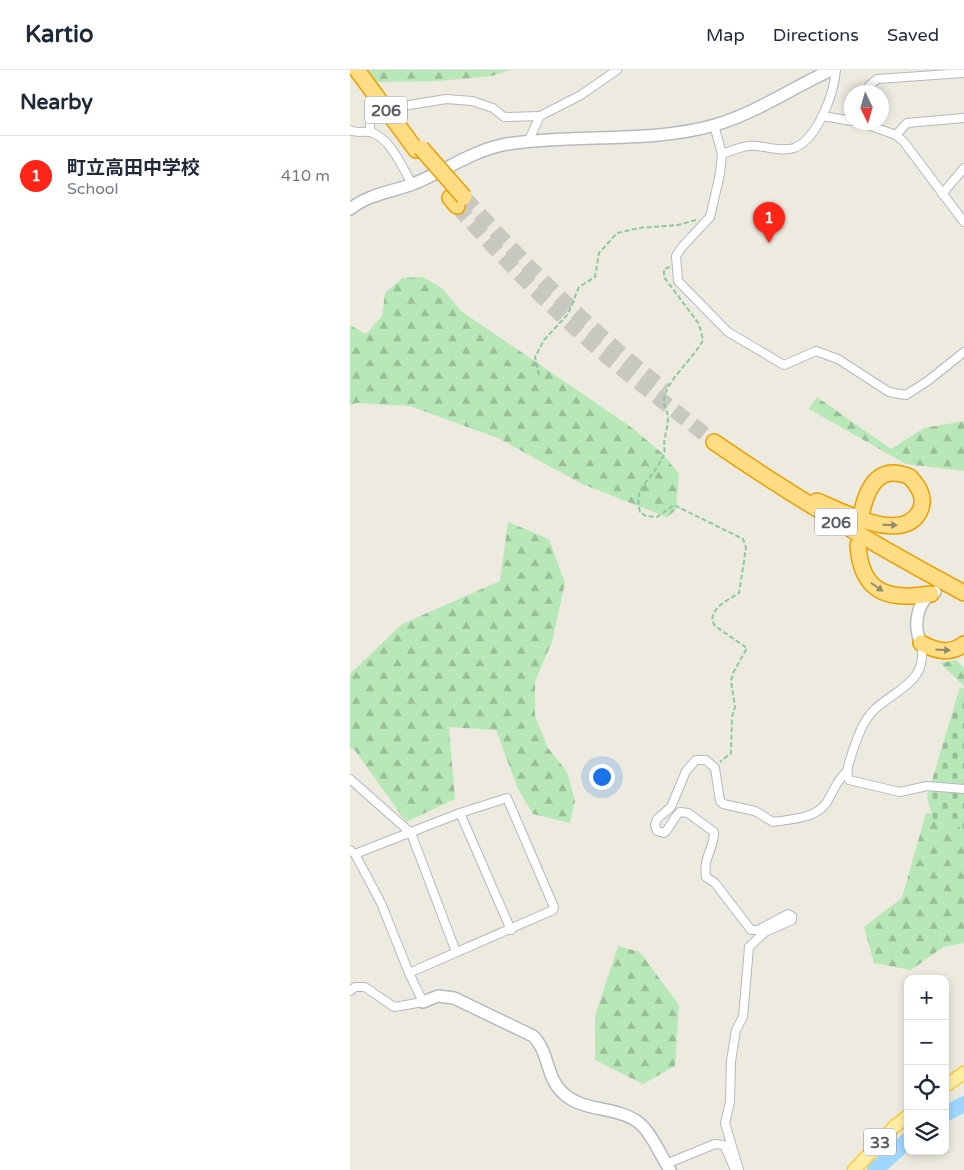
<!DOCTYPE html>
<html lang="en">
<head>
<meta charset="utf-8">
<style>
  :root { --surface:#fff; --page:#f6f6f7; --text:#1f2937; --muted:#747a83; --line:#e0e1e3; --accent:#fc2317 }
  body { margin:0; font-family:"Varela Round","Noto Sans JP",sans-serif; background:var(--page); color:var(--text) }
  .controls { position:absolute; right:15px; bottom:15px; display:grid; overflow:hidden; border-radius:10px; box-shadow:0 2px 8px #0003 }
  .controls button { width:45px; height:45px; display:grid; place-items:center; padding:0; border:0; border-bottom:1px solid var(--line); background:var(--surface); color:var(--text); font:25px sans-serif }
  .compass { position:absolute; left:494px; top:15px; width:45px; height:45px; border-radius:50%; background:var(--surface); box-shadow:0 2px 8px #0003; rotate:175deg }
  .you { position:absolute; left:251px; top:706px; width:18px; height:18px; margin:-12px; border:4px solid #fff; border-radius:50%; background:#1a73e8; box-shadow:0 0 0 8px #1a73e833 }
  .badge { display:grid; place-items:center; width:32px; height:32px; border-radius:50%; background:var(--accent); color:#fff; font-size:16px; font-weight:700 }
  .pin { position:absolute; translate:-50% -41px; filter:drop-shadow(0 1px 2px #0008) }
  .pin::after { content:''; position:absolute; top:26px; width:18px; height:15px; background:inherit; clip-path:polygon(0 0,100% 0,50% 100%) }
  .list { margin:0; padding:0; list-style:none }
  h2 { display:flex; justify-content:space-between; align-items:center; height:65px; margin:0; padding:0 20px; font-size:21px }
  h2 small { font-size:16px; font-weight:400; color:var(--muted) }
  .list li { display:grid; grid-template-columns:32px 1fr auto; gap:15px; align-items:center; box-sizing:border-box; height:80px; padding:0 20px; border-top:1px solid var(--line) }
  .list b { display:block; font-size:19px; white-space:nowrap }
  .list p { margin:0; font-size:16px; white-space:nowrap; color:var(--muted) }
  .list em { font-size:16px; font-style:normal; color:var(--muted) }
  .icon { flex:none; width:28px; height:28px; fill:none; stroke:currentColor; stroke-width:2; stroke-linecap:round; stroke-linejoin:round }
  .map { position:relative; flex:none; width:614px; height:1100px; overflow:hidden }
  header { display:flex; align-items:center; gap:30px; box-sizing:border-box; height:70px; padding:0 25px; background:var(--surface); border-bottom:1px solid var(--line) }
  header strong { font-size:24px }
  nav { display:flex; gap:28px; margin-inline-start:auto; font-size:18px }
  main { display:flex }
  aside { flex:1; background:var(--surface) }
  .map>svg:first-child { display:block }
  .forest { fill:url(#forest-firs) }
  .cemetery { fill:url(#cemetery-stones) }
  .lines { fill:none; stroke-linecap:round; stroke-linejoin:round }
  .river { stroke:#9dd7ff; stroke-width:16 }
  .highway-tunnel { stroke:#c8c7c0; stroke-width:15; stroke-dasharray:15 8; stroke-linecap:butt }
  .street-casing { stroke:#b5b9be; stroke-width:10 }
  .secondary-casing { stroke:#b5bac0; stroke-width:14 }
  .primary-casing { stroke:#ffc746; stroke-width:15 }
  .highway-casing { stroke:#ec9d00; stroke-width:18 }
  .path { stroke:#8fc89e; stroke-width:2; stroke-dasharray:5 2.5; stroke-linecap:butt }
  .street { stroke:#fff; stroke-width:8 }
  .secondary { stroke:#fff; stroke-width:11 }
  .primary { stroke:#ffeea2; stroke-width:12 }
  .highway { stroke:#ffdd84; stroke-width:15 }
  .highway-bridge-casing { stroke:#ec9d00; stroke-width:18; stroke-linecap:butt }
  .highway-bridge { stroke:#ffdd84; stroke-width:15 }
  .oneway { fill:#928a6e }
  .labels { text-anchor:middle; stroke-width:4; stroke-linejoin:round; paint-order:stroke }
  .shield { fill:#fff; stroke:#8a8e91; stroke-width:1 }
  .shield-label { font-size:16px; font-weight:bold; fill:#585d62 }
</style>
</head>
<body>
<header>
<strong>Kartio</strong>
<nav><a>Map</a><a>Directions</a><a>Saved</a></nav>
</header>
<main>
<aside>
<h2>Nearby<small></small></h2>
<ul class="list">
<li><span class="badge">1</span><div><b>町立高田中学校</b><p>School</p></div><em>410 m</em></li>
</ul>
</aside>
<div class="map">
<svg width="614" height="1100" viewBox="0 0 614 1100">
  <defs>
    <pattern id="forest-firs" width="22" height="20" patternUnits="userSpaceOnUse" patternTransform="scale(1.25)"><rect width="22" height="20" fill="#b9e8b8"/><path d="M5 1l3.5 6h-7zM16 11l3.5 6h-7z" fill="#99bf99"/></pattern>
    <pattern id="cemetery-stones" width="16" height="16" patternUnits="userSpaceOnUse" patternTransform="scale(1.25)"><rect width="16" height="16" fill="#b9e8b8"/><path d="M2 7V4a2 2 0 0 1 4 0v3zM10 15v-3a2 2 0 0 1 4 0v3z" fill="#99bf99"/></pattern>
  </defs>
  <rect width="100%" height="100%" fill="#edeadf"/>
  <g class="forest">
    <path d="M 0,0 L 160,0 L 142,6 L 88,11 L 29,12 Z"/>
    <path d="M 73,207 L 92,218 L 111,241 L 281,357 L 313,384 L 329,404 L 326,440 L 317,447 L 232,414 L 150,369 L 60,336 L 7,333 L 0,335 L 0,255 L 16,264 L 32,246 L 35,223 L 52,208 Z"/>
    <path d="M 467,327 L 541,379 L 574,358 L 614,351 L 614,401 L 556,394 L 459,339 Z"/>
    <path d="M 158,452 L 199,469 L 215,513 L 202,572 L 185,611 L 185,646 L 198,678 L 217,702 L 225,731 L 220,753 L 183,744 L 168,719 L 146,660 L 99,657 L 105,729 L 56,752 L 4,679 L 0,678 L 0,604 L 52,554 L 150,511 Z"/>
    <path d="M 606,590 L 614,598 L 614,616 L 590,593 Z"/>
    <path d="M 576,743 L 606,745 L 614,756 L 614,873 L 593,877 L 561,900 L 524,893 L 514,857 L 552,828 Z"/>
    <path d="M 268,876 L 290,882 L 329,935 L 325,996 L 293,1014 L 245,990 L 245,946 Z"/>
  </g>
  <path class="cemetery" d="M 610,617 L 614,619 L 614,763 L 605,752 L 583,749 L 577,727 Z"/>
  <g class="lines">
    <g class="river">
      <path d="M 595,1044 L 614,1034"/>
      <path d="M 525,1100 L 558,1070"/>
    </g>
    <g class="highway-tunnel">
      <path d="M 114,127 C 176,196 242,262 315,320"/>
      <path d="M 107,136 C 152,188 202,239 254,284 C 290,315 328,342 364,372"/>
    </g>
    <g class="street-casing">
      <g id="street">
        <path d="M 517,22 L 519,16 L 527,9 L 614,3"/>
        <path d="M 47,37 L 96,29 L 122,31 L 143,38 L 154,47 L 190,46"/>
        <path d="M 472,46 L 502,51"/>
        <path d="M 510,52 L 546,65 L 554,72 L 614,152"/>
        <path d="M 364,55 L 372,84 L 370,104 L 360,147 L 332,177 L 326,186 L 328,211 L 378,262 L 434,295 L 466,281 L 488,289 L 539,322 L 556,325 L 579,310 L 614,282"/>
        <path d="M 0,60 C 7,64 16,60 23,63 C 42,71 52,97 62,114"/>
        <path d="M 20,61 L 20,52 L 33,43"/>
        <path d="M 546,65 L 557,53 L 614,48"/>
        <path d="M 178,72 L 190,46 L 231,25 L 267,0"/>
        <path d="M 372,84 C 381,81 390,77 398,76 C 412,74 429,83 444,78 C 468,69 484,23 486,0"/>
        <path d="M 592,124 L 614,98"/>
        <path d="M 571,573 C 579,612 546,619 524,640 C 513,651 508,666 503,680 C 500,691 495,699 499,710 L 550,722 L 577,716 L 614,719"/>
        <path d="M 0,709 L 61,763 L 106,882"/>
        <path d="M 110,743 L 161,860"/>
        <path d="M 0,780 L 5,784 L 31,833 L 59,903 L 73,932 L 44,937 L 15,917 L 5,917 L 0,921"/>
        <path d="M 5,784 L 110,743 L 157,728 L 204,837 L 203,840 L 59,903"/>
        <path d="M 316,1094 L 365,1074 L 374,1075 L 385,1100"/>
        <path d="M 389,1100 L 375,1053 L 380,1032 L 381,991 L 386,960 L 393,947 L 399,877 L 415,862 L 442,850 L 442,846 L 438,844 L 408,860 L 401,860 L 365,813 L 356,807 C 353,786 364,780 364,762 L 338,743 L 330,742 C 322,749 321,757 314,763 L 307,761 L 305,755 L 307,749 L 321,737 L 336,701 L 346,690 L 356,690 L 365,698 L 370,731 L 373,734 L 405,741 L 423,752 C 441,749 466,749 477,732 C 484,720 486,712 496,702"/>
      </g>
    </g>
    <g class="secondary-casing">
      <g id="secondary">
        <path d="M 0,139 C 19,124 41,122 63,114 C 95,101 123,80 157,74 C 225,63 298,74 365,55 C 406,43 442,18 481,0"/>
        <path d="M 571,573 C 563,557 566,530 585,522"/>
        <path d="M 73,932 L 88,926 L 104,928 L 183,966 C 199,981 196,1008 213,1023 C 232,1042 266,1036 288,1052 C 302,1063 310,1085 320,1100"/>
      </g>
    </g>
    <g class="primary-casing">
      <g id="primary">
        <path d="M 595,1016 L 614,1003"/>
        <path d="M 504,1100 L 545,1056 L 558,1046"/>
      </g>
    </g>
    <g class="highway-casing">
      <g id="highway">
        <path d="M 7,0 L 66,80"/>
        <path d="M 100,128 L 107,136"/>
        <path d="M 364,372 C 445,428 528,477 614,523"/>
        <path d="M 467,431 C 491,441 557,477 571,438 C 575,426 568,416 560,407 C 530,394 518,415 512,441"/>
        <path d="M 508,475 C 511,523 538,531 581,524"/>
        <path d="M 571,573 C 586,581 600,585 614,574"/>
      </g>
    </g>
    <g class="path">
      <path d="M 320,197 L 314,199 L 314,207 L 349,254 L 353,270 C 344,288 316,311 314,329 C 313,336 318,341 318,348 C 318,360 312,370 315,383 C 311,390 308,397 303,403 C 292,418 285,421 290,442 L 296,446 L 307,447 L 324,435 L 393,469 L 396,478 L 389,523 C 377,531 364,535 362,550 L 365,556 L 397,578 L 383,603 L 381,611 L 385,637 L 382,647 L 381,683 L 370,692"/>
      <path d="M 189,305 L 185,287 L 194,270 L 218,244 L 229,217 L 245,207 L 249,183 L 267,163 L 289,158 L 328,155 L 346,150"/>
    </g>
    <use href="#street" class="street"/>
    <use href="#secondary" class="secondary"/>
    <use href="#primary" class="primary"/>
    <use href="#highway" class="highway"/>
    <g class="highway-bridge-casing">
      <path id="highway-bridge" d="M 71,78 L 114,127"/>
    </g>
    <use href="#highway-bridge" class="highway-bridge"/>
  </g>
  <defs><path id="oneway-solid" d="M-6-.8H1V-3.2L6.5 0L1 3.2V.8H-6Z" transform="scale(1.25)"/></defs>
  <g class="oneway">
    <use href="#oneway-solid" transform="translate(540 455) rotate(2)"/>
    <use href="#oneway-solid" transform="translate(527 517) rotate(35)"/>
    <use href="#oneway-solid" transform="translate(593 580) rotate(4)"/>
  </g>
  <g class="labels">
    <g class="shield">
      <rect x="15" y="26.5" width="42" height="27" rx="4"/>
      <rect x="465" y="438.5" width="42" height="27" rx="4"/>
      <rect x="514" y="1058.5" width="32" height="27" rx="4"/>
    </g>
    <g class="shield-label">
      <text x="36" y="46">206</text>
      <text x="486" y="458">206</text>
      <text x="530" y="1078">33</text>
    </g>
  </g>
</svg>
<div class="controls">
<button>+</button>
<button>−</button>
<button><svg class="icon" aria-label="locate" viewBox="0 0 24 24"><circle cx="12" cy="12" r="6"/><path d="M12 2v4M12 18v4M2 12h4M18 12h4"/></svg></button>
<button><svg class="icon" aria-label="layers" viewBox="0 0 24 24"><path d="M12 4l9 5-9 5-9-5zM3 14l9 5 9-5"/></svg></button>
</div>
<svg class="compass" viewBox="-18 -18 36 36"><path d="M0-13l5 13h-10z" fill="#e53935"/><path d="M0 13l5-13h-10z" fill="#747a83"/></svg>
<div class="you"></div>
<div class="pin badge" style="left:419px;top:173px">1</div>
</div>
</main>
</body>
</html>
